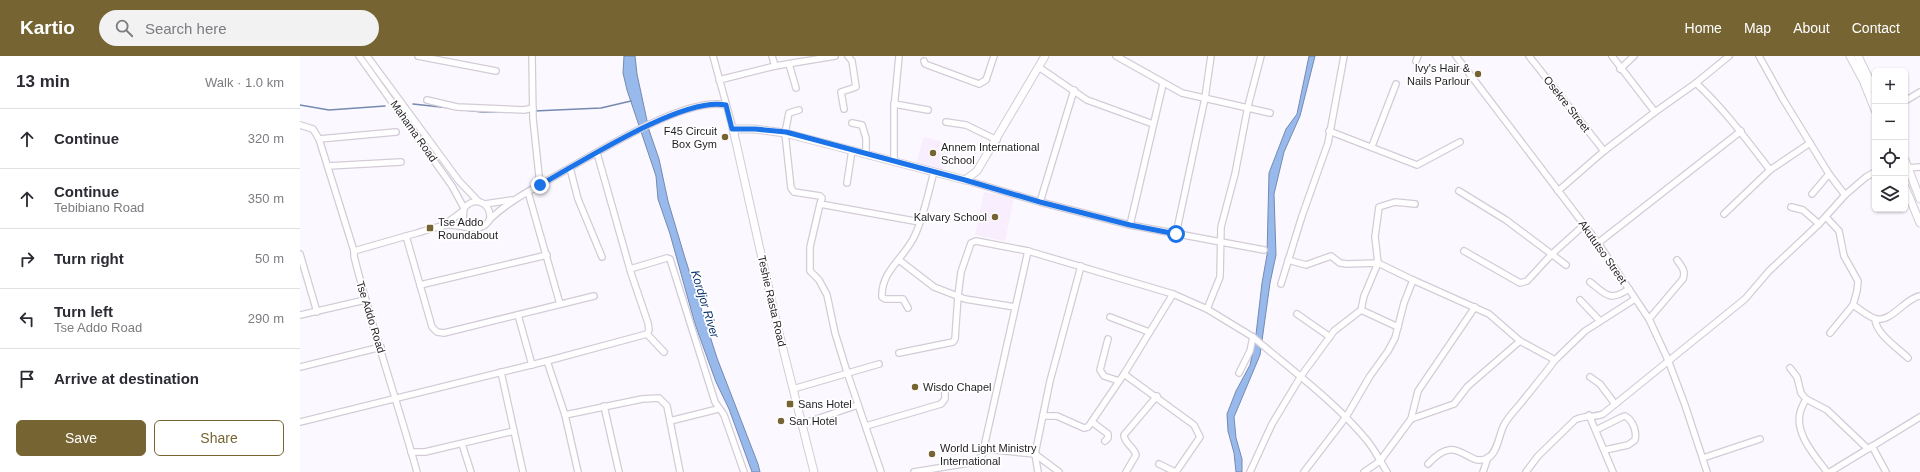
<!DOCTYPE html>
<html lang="en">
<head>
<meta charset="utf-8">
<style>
  :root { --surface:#fff; --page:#f2f2f3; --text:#2b2b33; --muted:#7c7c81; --line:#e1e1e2; --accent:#766533 }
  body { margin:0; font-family:Helvetica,sans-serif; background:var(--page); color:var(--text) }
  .controls { position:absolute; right:12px; top:12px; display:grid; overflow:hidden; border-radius:6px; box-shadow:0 1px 3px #0004 }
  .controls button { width:36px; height:36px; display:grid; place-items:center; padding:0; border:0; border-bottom:1px solid var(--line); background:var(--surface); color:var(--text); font:20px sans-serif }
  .stop { position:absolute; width:12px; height:12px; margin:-9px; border:3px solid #1a73e8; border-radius:50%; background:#fff }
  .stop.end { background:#1a73e8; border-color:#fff; box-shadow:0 1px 4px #0008 }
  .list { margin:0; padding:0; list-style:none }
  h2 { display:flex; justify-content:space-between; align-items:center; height:52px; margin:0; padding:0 16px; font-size:17px }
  h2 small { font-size:13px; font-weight:400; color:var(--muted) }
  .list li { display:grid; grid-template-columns:26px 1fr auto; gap:12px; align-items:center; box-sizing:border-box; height:60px; padding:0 16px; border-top:1px solid var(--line) }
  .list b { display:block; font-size:15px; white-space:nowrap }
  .list p { margin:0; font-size:13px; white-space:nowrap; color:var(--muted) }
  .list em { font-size:13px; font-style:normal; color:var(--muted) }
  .actions { display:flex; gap:8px; padding:12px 16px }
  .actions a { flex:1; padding:9px 0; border:1px solid var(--accent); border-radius:6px; text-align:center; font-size:14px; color:var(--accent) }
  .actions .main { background:var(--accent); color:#fff }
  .icon { flex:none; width:22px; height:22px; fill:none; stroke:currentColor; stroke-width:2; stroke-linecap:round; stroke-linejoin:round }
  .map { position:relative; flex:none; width:1620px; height:416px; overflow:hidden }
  header { display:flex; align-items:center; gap:24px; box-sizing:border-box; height:56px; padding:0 20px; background:var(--accent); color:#fff }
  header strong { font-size:19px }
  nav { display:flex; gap:22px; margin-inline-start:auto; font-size:14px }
  .search { width:280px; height:36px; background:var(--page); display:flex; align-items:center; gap:10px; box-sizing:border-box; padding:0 14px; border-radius:22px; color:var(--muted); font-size:15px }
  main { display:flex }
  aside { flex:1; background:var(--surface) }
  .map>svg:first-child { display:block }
  .built { fill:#f8eefd }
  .water { fill:#98b9ec; stroke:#748aaf }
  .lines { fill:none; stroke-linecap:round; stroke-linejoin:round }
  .stream { stroke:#748aaf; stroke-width:1.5 }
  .minor-casing { stroke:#d3ccd7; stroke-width:8 }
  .major-casing { stroke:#d3ccd7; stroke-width:9 }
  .minor { stroke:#fff; stroke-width:5.5 }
  .major { stroke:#fff; stroke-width:7 }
  .route { stroke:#1a73e8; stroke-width:5 }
  .poi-dot { fill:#766533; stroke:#fff; stroke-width:1.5 }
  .labels { text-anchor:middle; stroke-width:3.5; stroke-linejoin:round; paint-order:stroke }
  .poi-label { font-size:11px; fill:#211e22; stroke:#fff; text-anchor:start }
  .street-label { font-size:11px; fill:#211e22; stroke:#fff }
  .water-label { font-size:12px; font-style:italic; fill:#08326d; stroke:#fff }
</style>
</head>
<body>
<header>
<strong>Kartio</strong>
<div class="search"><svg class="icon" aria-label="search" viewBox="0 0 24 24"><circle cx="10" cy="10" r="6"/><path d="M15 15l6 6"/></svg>Search here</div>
<nav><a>Home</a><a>Map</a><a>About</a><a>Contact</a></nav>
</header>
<main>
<aside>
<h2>13 min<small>Walk · 1.0 km</small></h2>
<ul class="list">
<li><svg class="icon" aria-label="ahead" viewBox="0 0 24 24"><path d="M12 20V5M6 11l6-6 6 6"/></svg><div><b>Continue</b></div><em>320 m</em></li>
<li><svg class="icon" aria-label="ahead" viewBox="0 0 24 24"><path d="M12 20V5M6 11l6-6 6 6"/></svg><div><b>Continue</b><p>Tebibiano Road</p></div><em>350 m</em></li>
<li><svg class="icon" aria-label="right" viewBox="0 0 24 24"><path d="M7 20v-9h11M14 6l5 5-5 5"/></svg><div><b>Turn right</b></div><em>50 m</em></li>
<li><svg class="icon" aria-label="left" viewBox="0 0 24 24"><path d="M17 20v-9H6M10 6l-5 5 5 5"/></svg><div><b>Turn left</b><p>Tse Addo Road</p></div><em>290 m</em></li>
<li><svg class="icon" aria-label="arrive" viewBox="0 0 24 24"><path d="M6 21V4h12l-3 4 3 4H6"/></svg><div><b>Arrive at destination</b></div></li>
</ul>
<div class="actions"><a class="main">Save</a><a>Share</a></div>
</aside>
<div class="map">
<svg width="1620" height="416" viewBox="0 0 1620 416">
  <rect width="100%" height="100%" fill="#fcf8ff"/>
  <g class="built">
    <path d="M 624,81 L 651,88 L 643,114 L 616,107 Z"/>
    <path d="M 684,136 L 714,142 L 705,185 L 675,179 Z"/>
  </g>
  <g class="water">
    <path d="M 324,0 L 335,0 L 337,18 L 349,74 L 359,103 L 368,145 L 385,202 L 417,302 L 458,408 L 460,416 L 452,416 L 429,353 L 416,326 L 395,268 L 370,178 L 358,143 L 356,120 L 327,34 L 323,17 Z"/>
    <path d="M 1009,0 L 1015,0 L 1000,60 L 984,96 L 974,138 L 976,199 L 970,227 L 960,299 L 934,361 L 936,382 L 942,403 L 942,416 L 936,416 L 934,397 L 928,375 L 927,358 L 936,335 L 950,309 L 955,287 L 962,227 L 967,199 L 969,117 L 986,73 L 997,58 Z"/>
  </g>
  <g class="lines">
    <g class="stream">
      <path d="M 113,48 L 150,52"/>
      <path d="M 0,49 L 29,54 L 85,50"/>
      <path d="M 164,54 L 182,56 L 204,56"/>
      <path d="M 234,55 L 301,52 L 331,45"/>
    </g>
    <g class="minor-casing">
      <g id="minor">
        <path d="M 59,0 L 152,130 L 164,152"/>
        <path d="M 67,0 L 159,125 L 178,145"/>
        <path d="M 118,0 L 196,15"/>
        <path d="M 232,0 L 233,63 L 240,129"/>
        <path d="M 413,0 L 433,73"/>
        <path d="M 472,0 L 475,10"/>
        <path d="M 816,0 L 882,37 L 970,57"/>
        <path d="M 1156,0 L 1298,187 L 1349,263 L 1368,304 L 1385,349 L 1407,416"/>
        <path d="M 1229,0 L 1304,95"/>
        <path d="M 1312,0 L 1355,56"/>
        <path d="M 1459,0 L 1483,43 L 1510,87"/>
        <path d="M 624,5 L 625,8 L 679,28 L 686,24 L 694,0"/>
        <path d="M 1116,5 L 1118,0"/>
        <path d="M 489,8 L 496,32"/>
        <path d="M 740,12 L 787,44 L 853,68"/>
        <path d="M 1320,13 L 1334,0"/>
        <path d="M 419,24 L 475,10 L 535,0"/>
        <path d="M 1396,27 C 1425,54 1446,83 1470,114 L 1510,87 L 1529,118 L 1545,139"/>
        <path d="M 127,44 L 157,51 L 224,54 L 233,52"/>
        <path d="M 1605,45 L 1620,36"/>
        <path d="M 594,48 L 628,54"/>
        <path d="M 544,53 L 541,36 L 556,31 L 552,5 L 548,0"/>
        <path d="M 499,54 L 489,57 L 485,77 L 491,132 L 494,136 L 520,140 L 522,142 L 520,148"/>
        <path d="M 646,66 L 666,69 L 697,84"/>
        <path d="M 552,67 L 562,69 L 566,82 L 566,98"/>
        <path d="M 0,69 L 13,73 L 19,83 L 54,195 L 54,200 C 72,273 97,344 117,416"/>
        <path d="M 1029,75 L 1117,109 L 1160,86"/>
        <path d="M 19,83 L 96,76"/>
        <path d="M 1072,90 L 1096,28"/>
        <path d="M 594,105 L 594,53 L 599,0"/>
        <path d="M 28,110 L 101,106"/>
        <path d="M 270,112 L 278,143 L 302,201"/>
        <path d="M 1608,112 L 1620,111"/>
        <path d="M 665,124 L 740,146 L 830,169 L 964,194"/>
        <path d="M 547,127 L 552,94"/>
        <path d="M 1159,135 L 1206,164 L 1266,209"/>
        <path d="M 1258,135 L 1304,95 L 1355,56 L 1396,27 L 1429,0"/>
        <path d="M 228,136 L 260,248"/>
        <path d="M 1512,138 L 1529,118"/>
        <path d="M 740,146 L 774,34"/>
        <path d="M 185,148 L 212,144"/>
        <path d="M 1491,151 L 1503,154 L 1519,168"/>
        <path d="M 1424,158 L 1470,114"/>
        <path d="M 1526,161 L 1539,175 L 1544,200 L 1558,225 L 1557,235 L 1553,249 L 1530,277"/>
        <path d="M 190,163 C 211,143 239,130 264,115 C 300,95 386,40 426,49"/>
        <path d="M 144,169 L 163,155"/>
        <path d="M 830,169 L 863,28"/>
        <path d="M 876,178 L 905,42 L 911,0"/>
        <path d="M 106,180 L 132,271 L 137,276 L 144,277 L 294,240"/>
        <path d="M 1298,187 L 1441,75"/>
        <path d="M 54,195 C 75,189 96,183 117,177 C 127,174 138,170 148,169 C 163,168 181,180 190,163 C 191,146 175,140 164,152 L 163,164 L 169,171"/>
        <path d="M 1164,195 L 1220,227 L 1227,225 L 1252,198 L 1284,169"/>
        <path d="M 0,198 L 17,256"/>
        <path d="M 599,204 L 634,231 L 665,243 L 715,251"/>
        <path d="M 988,204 L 1006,209 L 1031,200 L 1040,207 L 1047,208 L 1078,207 L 1113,224"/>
        <path d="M 330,213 L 367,202 L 370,203 L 415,346 L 424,359 L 444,416"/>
        <path d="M 1290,226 C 1307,239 1309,246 1329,233"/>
        <path d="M 981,228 L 1002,160 L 1028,87 L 1044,0"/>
        <path d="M 120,229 L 247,199"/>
        <path d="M 1280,244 L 1300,265"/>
        <path d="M 1553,249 C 1560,253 1569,262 1577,263 C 1591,266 1606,242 1620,240"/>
        <path d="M 1175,251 L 1118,335 L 1111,363 L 1154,348 L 1168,330 L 1220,285"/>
        <path d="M 608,252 L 603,243 L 585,243 L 582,241 C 581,214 605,202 615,179 C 624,160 628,137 634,116"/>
        <path d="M 907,253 L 920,221 L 921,171 L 935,118 L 948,50 L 961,0"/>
        <path d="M 1061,254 L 1098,271"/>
        <path d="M 997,258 L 1030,281"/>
        <path d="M 0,259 L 65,244"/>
        <path d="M 218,259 L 232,309"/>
        <path d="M 810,261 L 849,276"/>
        <path d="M 1349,263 L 1383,223 C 1386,215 1382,211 1377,204"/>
        <path d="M 1575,263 C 1576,278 1598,292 1608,302"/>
        <path d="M 347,278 L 364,296"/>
        <path d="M 953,281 C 991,314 1033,344 1065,382 C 1074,392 1080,405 1087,416"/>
        <path d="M 808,283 L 800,314 L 804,320 L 819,325"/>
        <path d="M 599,297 L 653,286 L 655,283 L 658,240 L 661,216 L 671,187 L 676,185 L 728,195 L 873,238 L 907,253 L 953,281 L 950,295 L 939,317"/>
        <path d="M 247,305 L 265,359 L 278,416"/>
        <path d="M 0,311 L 81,291"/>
        <path d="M 1490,312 L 1497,321 L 1501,337 L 1506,343 L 1527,354 L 1568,393"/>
        <path d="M 201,316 L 223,416"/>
        <path d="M 824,318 L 894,369 L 900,381 L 876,416"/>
        <path d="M 1290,321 L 1300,328 L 1315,348"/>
        <path d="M 493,333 L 579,308"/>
        <path d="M 1506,343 C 1504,347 1501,352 1500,357 C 1495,378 1515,400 1527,416"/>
        <path d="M 304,350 L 319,416"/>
        <path d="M 265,359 L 342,343 L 359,342 L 367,350 L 380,416"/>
        <path d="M 1289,359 L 1313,416"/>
        <path d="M 743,360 L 757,360 L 784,372 L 788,371 L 824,318 L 873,238"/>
        <path d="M 370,365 L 418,353"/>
        <path d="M 0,366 L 247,305 L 347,278 L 349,274 L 348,267 L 331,217 L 297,97"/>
        <path d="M 792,366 L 808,378 L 808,382 L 805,385"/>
        <path d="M 502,368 L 558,349"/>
        <path d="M 566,370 L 641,348 L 645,343 L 645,333"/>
        <path d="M 1296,374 L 1322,361 L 1325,360 C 1333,364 1337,376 1335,384 L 1328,389 L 1305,394"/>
        <path d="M 162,388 L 171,416"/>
        <path d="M 1572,390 L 1586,416"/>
        <path d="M 684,393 L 735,398 L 759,416"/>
        <path d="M 111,396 L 125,396 L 214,375"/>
        <path d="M 1403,402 L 1460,383"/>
        <path d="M 859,408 L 875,416"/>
        <path d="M 1128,408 C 1159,374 1166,413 1188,402 C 1198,396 1199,378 1204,369 C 1208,361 1215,354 1221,347 C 1232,333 1244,319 1255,304"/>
        <path d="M 581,416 L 547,316 L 535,277 L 527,239 L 519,224 L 510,215 L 510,191 L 520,148 L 620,166"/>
        <path d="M 614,416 L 675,406 L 682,400 L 728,195"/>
        <path d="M 738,416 L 735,398 L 750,325 L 781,210"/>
        <path d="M 826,416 L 836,399 C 834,391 824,387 824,379 L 857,340"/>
        <path d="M 950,416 L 972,368 L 1001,320 L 1034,275 L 1061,254 L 1064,240 L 1078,207 L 1075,181 L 1079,151 L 1095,146 L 1115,148"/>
        <path d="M 1004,416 L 1046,361 L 1070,320 L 1088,295 L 1095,282 L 1104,247 L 1113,224 L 1189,258 L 1220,285 L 1255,304 L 1285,275 L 1335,243"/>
        <path d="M 1064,416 L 1080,405 L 1111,363"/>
        <path d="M 1183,416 L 1188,401"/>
        <path d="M 1226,416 L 1238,400 L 1275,364 C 1284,359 1294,362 1303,358 L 1445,243 L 1469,215 L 1519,168 L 1545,139 L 1566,121 L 1575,116"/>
        <path d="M 1530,416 L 1620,361"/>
      </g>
    </g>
    <g class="major-casing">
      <g id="major">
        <path d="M 1550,0 L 1563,24 L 1575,54"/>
        <path d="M 1558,0 L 1575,35"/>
        <path d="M 1605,104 L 1620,143"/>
        <path d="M 1605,131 L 1620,167"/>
        <path d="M 514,416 L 476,265 L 433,73 L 455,73 L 485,77 L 665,124 L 677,115 L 745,0"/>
      </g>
    </g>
    <use href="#minor" class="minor"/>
    <use href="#major" class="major"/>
  </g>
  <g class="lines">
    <path class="route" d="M 240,129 C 280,107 382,40 426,49 L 432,73 L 455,73 L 486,76 L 665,124 L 740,146 L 830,169 L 876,178"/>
  </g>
  <g class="poi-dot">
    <circle cx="1178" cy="18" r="4"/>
    <circle cx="425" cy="81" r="4"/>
    <circle cx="633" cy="97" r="4"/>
    <circle cx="695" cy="161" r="4"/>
    <rect x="126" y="168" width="8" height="8" rx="2"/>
    <circle cx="615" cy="331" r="4"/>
    <rect x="486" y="344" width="8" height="8" rx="2"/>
    <circle cx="481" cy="365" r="4"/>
    <circle cx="632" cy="398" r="4"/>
  </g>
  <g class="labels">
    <g class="poi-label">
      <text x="1170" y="16" text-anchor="end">Ivy's Hair &amp;<tspan x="1170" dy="13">Nails Parlour</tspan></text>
      <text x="417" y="79" text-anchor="end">F45 Circuit<tspan x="417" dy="13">Box Gym</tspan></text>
      <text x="641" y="95">Annem International<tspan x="641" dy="13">School</tspan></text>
      <text x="687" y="165" text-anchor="end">Kalvary School</text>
      <text x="138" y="170">Tse Addo<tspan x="138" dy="13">Roundabout</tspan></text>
      <text x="623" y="335">Wisdo Chapel</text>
      <text x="498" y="352">Sans Hotel</text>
      <text x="489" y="369">San Hotel</text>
      <text x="640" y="396">World Light Ministry<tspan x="640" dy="13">International</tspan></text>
    </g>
    <g class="street-label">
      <text transform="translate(1267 48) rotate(52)" y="4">Osekre Street</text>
      <text transform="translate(114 75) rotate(55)" y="4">Mahama Road</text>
      <text transform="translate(1303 196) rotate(55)" y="4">Akututso Street</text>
      <text transform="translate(472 245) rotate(77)" y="4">Teshie Rasta Road</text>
      <text transform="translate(71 261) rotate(73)" y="4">Tse Addo Road</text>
    </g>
    <g class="water-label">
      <text transform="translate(405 248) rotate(73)" y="4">Kordjor River</text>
    </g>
  </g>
</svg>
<div class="controls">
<button>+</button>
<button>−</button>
<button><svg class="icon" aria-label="locate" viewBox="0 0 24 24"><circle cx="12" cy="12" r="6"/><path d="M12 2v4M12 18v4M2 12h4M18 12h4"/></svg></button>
<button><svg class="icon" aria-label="layers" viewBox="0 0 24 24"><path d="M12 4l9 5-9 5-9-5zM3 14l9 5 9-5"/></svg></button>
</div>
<div class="stop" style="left:876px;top:178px"></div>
<div class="stop end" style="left:240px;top:129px"></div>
</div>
</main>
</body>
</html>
